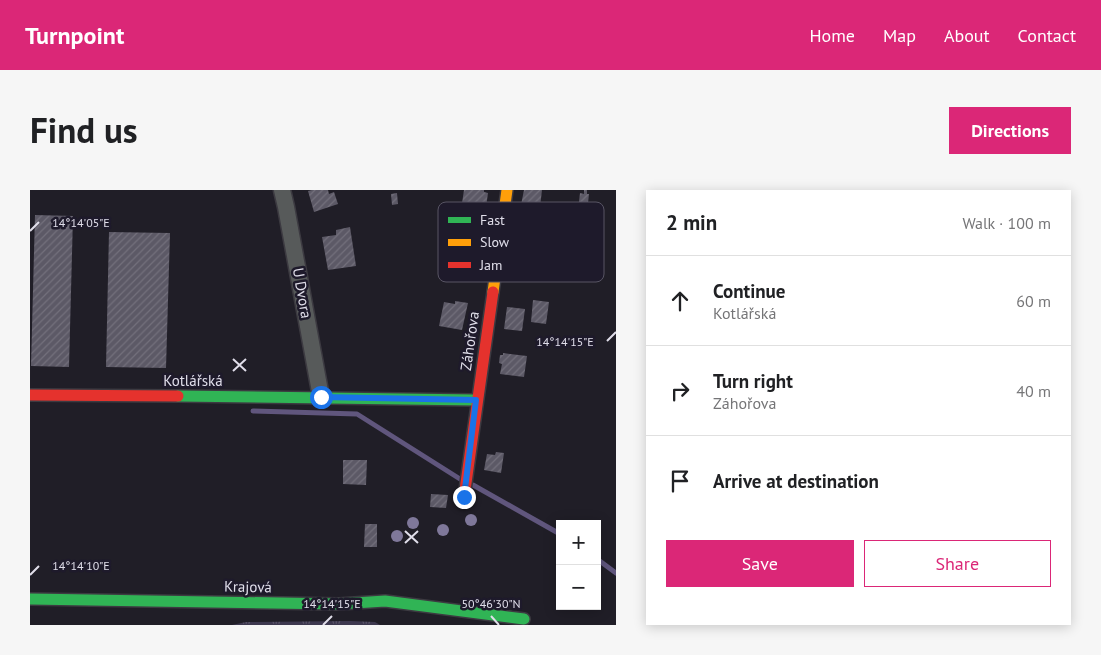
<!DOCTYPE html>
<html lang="en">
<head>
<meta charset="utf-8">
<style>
  :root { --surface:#fff; --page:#f6f6f6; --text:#202124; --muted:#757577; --line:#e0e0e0; --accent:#db2777 }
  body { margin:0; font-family:"PT Sans",sans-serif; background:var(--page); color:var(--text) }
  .controls { position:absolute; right:15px; bottom:15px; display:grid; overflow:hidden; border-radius:0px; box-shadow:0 2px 12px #0003 }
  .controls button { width:45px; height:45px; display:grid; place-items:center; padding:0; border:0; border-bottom:1px solid var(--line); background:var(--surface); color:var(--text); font:25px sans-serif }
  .stop { position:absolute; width:15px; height:15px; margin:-11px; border:4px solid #1a73e8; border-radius:50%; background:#fff }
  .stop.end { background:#1a73e8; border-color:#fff; box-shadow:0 1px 5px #0008 }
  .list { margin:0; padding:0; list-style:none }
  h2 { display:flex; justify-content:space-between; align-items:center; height:65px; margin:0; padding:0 20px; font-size:21px }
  h2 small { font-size:16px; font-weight:400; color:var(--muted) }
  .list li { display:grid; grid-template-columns:32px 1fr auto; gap:15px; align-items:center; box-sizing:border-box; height:90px; padding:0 20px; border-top:1px solid var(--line) }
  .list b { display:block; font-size:19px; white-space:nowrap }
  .list p { margin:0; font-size:16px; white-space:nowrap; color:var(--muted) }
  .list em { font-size:16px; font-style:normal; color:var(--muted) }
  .actions { display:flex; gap:10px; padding:15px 20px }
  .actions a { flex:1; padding:11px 0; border:1px solid var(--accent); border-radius:0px; text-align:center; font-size:18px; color:var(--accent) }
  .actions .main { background:var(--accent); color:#fff }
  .icon { flex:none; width:28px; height:28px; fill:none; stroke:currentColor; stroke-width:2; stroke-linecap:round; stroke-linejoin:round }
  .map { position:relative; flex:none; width:586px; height:435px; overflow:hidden; border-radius:0px }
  header { display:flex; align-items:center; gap:30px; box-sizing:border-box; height:70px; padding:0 25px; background:var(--accent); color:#fff }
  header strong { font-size:24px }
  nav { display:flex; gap:28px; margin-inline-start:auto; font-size:18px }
  .intro { display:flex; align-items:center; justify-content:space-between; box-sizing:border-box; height:120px; padding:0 30px }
  h1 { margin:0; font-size:35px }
  .button { padding:12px 22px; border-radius:0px; background:var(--accent); color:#fff; font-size:18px; font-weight:700 }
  main { display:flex; gap:30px; padding:0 30px }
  aside { flex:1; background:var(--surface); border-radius:0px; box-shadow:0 2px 12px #0003 }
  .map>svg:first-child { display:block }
  .grass { fill:url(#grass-tufts) }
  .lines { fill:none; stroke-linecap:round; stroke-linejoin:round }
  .stream { stroke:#60567d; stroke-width:5 }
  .building { fill:url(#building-hatch) }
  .street-casing { stroke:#3c3a41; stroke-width:19 }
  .fast-casing { stroke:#3c3a41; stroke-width:14 }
  .slow-casing { stroke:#3c3a41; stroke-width:14 }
  .jam-casing { stroke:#3c3a41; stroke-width:14 }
  .street { stroke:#575a5a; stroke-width:16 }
  .fast { stroke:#30b455; stroke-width:11 }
  .slow { stroke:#ff9f0a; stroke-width:11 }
  .jam { stroke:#e5322d; stroke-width:11 }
  .tree { fill:#7f789a }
  .route { stroke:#1a73e8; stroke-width:6 }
  .ticks { fill:none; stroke:#e0deea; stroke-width:2 }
  .labels { text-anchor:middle; stroke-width:5; stroke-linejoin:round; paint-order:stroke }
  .street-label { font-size:15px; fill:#e0deea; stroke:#1e1a2b }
  .key { fill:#1e1a2b; stroke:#585564; stroke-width:1 }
  .key-label { font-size:14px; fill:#e0deea }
  .ticks-label { font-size:12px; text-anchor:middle; fill:#e0deea; stroke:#1e1a2b; stroke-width:5; stroke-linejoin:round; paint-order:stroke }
</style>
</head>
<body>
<header>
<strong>Turnpoint</strong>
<nav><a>Home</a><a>Map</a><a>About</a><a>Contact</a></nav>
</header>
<div class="intro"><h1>Find us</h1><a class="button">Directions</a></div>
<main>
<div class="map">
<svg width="586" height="435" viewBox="0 0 586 435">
  <defs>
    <pattern id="grass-tufts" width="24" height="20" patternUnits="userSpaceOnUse" patternTransform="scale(1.25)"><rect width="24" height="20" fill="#3d384f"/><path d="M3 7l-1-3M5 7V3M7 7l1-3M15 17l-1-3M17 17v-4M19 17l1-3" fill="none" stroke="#595468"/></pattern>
    <pattern id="building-hatch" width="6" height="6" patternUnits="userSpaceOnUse" patternTransform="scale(1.25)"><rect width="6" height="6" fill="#5c5966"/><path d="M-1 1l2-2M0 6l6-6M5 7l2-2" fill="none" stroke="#73707c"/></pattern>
  </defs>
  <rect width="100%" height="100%" fill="#201e27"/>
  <path class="grass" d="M 320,431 L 345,432 L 350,435 L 202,435 L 216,432 Z"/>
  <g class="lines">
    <g class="stream">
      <path d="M 223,221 L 327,224 L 430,289"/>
      <path d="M 443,295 L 530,344"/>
      <path d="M 567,369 L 586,383"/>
    </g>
  </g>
  <g class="building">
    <path d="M 282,0 L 298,0 L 299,4 L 304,2 L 308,14 L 284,22 L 278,1 Z"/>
    <path d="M 434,0 L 454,0 L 454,2 L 458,3 L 456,17 L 452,16 L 451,22 L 431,20 Z"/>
    <path d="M 494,0 L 512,0 L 510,17 L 491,15 Z"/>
    <path d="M 554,0 L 557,0 L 557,4 L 559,4 L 556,31 L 547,29 L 550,3 L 554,4 Z"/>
    <path d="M 367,3 L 368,14 L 362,15 L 361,4 Z"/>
    <path d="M 5,25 L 43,26 L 39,177 L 1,176 Z"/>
    <path d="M 320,37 L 326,76 L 298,80 L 292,47 L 306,45 L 306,40 Z"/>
    <path d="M 79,42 L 140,43 L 136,178 L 76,177 Z"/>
    <path d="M 503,110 L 519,112 L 516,134 L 501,132 Z"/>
    <path d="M 425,111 L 438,113 L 432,140 L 409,136 L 414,112 L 425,114 Z"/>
    <path d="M 477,117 L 495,119 L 492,141 L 474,139 Z"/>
    <path d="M 473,163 L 497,166 L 494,187 L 470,184 L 472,174 L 469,173 L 470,165 L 473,165 Z"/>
    <path d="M 466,262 L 474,263 L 471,283 L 454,280 L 457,264 L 465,265 Z"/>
    <path d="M 313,270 L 337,270 L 336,295 L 313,294 Z"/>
    <path d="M 401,304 L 418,305 L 416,318 L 400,317 Z"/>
    <path d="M 335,334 L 347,334 L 347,357 L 334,357 Z"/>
  </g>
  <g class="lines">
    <g class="street-casing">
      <path id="street" d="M 252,0 L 256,17 L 291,207"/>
    </g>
    <g class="fast-casing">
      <g id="fast">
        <path d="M 148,206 L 446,210"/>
        <path d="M 0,409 L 309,414 L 355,411 L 494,429"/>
      </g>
    </g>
    <g class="slow-casing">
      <path id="slow" d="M 463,102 L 477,0"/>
    </g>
    <g class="jam-casing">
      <g id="jam">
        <path d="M 0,205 L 148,206"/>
        <path d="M 434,307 L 463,102"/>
      </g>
    </g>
    <use href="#street" class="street"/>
    <use href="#fast" class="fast"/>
    <use href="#slow" class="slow"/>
    <use href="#jam" class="jam"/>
  </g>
  <g class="tree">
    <circle cx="441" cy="330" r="6"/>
    <circle cx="383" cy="333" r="6"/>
    <circle cx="413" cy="340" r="6"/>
    <circle cx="367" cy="346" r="6"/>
  </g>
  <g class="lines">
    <path class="route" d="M 291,207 L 446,210 L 434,307"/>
  </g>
  <path class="ticks" d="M 0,41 L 9,32M 577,151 L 586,142M 203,169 L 216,181M 203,181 L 216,169M 375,341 L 388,353M 375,353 L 388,341M 0,385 L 9,376M 461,426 L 469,435M 293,435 L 302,426"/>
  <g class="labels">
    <g class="street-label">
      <text transform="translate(272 103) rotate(80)" y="5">U Dvora</text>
      <text transform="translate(440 151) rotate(-82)" y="5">Záhořova</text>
      <text x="163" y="196">Kotlářská</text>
      <text transform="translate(218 397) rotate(1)" y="5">Krajová</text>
    </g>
  </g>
  <rect x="408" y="12" width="166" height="80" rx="8" class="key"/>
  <rect x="418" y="27" width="23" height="6" fill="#30b455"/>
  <rect x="418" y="49" width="23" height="7" fill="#ff9f0a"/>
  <rect x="418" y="72" width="23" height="6" fill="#e5322d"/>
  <g class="key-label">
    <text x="450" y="35">Fast</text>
    <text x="450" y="57">Slow</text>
    <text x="450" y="80">Jam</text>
  </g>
  <g class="ticks-label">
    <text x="51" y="37">14°14'05"E</text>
    <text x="535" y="156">14°14'15"E</text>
    <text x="51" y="380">14°14'10"E</text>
    <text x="302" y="418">14°14'15"E</text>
    <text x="461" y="418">50°46'30"N</text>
  </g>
</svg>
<div class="controls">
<button>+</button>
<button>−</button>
</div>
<div class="stop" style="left:291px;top:207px"></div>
<div class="stop end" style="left:434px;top:307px"></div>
</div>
<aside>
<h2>2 min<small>Walk · 100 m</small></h2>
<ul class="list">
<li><svg class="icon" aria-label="ahead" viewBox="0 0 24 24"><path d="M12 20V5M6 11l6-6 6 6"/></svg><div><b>Continue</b><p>Kotlářská</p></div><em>60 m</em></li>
<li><svg class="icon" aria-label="right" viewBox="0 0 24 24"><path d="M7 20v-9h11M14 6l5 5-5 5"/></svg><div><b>Turn right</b><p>Záhořova</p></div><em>40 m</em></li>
<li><svg class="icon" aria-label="arrive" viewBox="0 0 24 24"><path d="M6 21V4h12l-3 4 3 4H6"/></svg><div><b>Arrive at destination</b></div></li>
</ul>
<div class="actions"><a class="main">Save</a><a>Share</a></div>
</aside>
</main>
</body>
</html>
